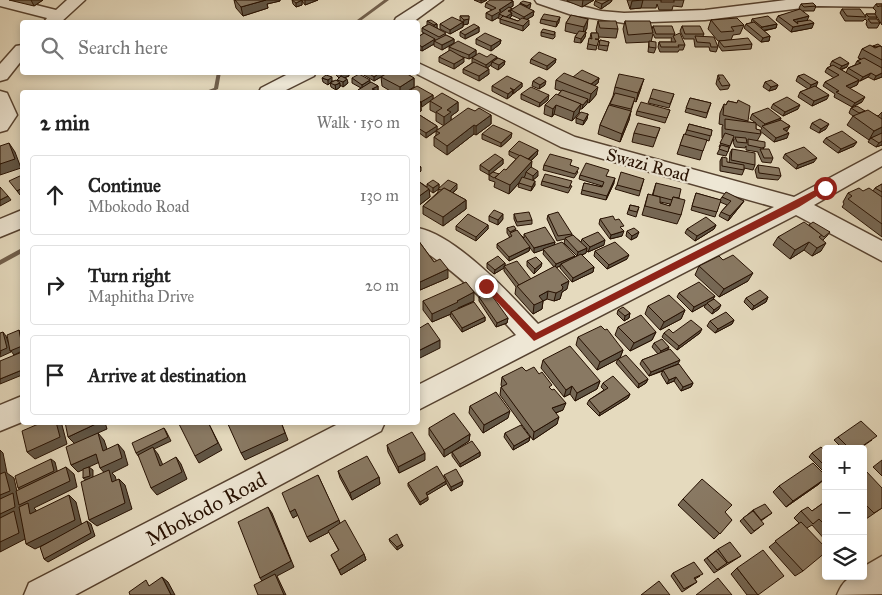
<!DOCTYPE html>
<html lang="en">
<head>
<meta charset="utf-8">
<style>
  :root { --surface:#fff; --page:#f2f2f2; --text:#222; --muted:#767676; --line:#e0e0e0 }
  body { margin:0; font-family:"IM FELL Great Primer",serif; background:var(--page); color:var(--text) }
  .controls { position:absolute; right:15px; bottom:15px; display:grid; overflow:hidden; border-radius:5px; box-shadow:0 2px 8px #0003 }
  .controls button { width:45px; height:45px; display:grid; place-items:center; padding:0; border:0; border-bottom:1px solid var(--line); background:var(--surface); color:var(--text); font:25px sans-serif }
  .stop { position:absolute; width:15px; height:15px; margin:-11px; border:4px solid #8f2418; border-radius:50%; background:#fff }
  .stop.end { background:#8f2418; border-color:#fff; box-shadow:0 1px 5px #0008 }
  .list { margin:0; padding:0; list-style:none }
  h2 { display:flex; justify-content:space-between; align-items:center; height:65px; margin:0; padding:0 20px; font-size:21px }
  h2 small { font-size:16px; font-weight:400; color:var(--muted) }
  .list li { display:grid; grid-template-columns:32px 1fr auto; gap:15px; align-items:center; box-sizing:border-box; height:80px; margin:0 10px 10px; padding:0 10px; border:1px solid var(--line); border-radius:5px }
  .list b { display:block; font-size:19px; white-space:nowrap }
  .list p { margin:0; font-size:16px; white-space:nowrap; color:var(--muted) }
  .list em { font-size:16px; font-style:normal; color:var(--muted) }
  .icon { flex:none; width:28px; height:28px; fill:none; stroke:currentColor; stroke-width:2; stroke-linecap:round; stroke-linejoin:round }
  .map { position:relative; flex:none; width:882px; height:595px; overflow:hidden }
  .search { position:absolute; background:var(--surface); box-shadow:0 2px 8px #0003; left:20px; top:20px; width:400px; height:55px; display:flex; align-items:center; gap:12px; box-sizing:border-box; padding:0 18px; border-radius:5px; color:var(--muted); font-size:19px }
  .panel { position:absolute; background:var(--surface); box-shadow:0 2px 8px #0003; left:20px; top:90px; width:400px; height:335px; border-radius:5px }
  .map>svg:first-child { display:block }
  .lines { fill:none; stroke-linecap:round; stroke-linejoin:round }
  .stream { fill:#72604c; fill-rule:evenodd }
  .minor-casing { stroke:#564230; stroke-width:3 }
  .minor { fill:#eee7d5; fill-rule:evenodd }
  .wall { fill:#766855; stroke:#261001; fill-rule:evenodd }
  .shaded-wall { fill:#605545; stroke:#261001 }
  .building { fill:#897963; stroke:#261001 }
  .route { fill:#8f2418 }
  .labels { text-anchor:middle; stroke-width:4.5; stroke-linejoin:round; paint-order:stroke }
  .street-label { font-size:18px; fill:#261001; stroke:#eee7d5 }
  .near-street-label { font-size:21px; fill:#261001; stroke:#eee7d5 }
</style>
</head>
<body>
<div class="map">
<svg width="882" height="595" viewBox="0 0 882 595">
  <rect width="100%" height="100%" fill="#e5dabe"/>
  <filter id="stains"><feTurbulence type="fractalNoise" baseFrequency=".004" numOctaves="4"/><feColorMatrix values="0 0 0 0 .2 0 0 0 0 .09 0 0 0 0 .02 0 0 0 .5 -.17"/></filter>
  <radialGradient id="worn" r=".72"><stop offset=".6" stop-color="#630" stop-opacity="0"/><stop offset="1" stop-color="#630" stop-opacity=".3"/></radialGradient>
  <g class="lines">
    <g class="stream">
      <path d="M 384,0 L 389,0 L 359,22 L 341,22 L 343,21 L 357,20 Z"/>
      <path d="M 217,72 L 221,72 L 218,89 L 211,92 L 206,92 L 206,91 L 214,88 Z"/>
      <path d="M 20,249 L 22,249 L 22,253 L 0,265 L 0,260 Z"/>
    </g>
    <g class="minor-casing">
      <g id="minor">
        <path d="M 0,0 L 16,0 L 56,10 L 67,0 L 85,0 L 61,22 L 44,22 L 47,18 L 0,6 Z"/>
        <path d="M 424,0 L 443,0 L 413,22 L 394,22 L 396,18 Z"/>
        <path d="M 535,0 L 559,0 L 601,11 L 624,13 L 705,10 L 786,0 L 882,0 L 882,7 L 818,6 L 705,20 L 624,23 L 572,15 L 537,3 Z"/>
        <path d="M 22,45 L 22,60 L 7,79 L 0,81 L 0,64 L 16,46 Z"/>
        <path d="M 418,63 L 575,137 L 794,197 L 882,150 L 882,166 L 814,205 L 882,241 L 882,261 L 796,215 L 418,410 L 418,385 L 516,335 C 487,302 456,271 418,247 L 418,228 C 457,236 511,295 538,324 L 774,207 L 561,147 L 413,72 L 418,72 Z"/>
        <path d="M 292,72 L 316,72 L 314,76 L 282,92 L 259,92 L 261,88 Z"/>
        <path d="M 0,91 L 7,93 L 17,115 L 7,130 L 0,132 Z"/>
        <path d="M 22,210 L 22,228 L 0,237 L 0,219 Z"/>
        <path d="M 22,396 L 22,422 L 0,431 L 0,405 Z"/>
        <path d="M 342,422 L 385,422 L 381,431 L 75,595 L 24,595 L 29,583 Z"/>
        <path d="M 882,556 L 882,594 L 837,595 C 843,581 848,576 863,576 L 863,567 Z"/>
      </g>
    </g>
    <use href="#minor" class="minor"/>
  </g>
  <g class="wall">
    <path d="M 9,0 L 43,0 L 34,6 Z"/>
    <path d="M 234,0 L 280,0 L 280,1 L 267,4 L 268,8 L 243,16 L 236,8 Z"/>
    <path d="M 292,0 L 318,0 L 305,5 L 302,1 L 302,5 L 296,7 L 293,4 Z"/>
    <path d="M 474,0 L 487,0 L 481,3 Z"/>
    <path d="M 567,0 L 594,0 L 582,7 L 567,1 Z"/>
    <path d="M 596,0 L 612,0 L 611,2 L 601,9 L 594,5 L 595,1 Z"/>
    <path d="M 627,0 L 684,0 L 682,7 L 673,6 L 672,10 L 659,10 L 657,4 L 656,8 L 641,8 L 630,9 Z"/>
    <path d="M 513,1 L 513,6 L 510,8 L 512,9 L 520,5 L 520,3 L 530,8 L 529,9 L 534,11 L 533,16 L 527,19 L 529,25 L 523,31 L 500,23 L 500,19 L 498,18 L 499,17 L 492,21 L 486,18 L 486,13 L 492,10 L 485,7 L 486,3 ZM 511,15 L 520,19 L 518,21 L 510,18 L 511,17 Z"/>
    <path d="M 801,4 L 816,6 L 814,11 L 803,11 L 807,20 L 812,28 L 791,32 L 776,20 L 778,16 L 801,11 L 799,8 Z"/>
    <path d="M 876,4 L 882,4 L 882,25 L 877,17 L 876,19 L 880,23 L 877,28 L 868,28 L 866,24 L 867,21 L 865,19 L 863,21 L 845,21 L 840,13 L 842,9 L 865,16 L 866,14 L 875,14 L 876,11 L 873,8 Z"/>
    <path d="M 571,15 L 587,28 L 585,32 L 586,32 L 585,37 L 581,43 L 574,42 L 575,37 L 577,34 L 565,31 L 566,23 Z"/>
    <path d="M 460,16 L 469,16 L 468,24 L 463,25 L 463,24 L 463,27 L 450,34 L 440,29 L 440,24 L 461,21 L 460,20 Z"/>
    <path d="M 541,19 L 559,22 L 556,27 L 540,23 Z"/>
    <path d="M 752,19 L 777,24 L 776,28 L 764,31 L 770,36 L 769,41 L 761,42 L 744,28 L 746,24 L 751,23 Z"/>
    <path d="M 711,20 L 744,25 L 740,34 L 733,35 L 731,40 L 718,41 L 708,29 Z"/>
    <path d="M 427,21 L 437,24 L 437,28 L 446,35 L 454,39 L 454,43 L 442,50 L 434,46 L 434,44 L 422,51 L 418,49 L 418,37 L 424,33 L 422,32 L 422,28 L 427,25 Z"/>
    <path d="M 598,21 L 618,29 L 616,38 L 599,37 L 596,50 L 587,49 L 588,44 L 590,38 L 591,33 L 597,33 L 596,30 Z"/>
    <path d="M 625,21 L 652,29 L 653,26 L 675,34 L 674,35 L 685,45 L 683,50 L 679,50 L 678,52 L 660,52 L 658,47 L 659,42 L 672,42 L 671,40 L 672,38 L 655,38 L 653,34 L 651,42 L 656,48 L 654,53 L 648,52 L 649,42 L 626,43 L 623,29 Z"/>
    <path d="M 682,26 L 704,34 L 703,36 L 718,47 L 716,52 L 710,51 L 709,47 L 695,47 L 694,40 L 694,39 L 684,39 L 680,31 Z"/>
    <path d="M 479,27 L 479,32 L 465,39 L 460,36 L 460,32 Z"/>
    <path d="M 541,32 L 555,32 L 555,37 L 553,39 L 541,36 Z"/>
    <path d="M 476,39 L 501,40 L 500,44 L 491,51 L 476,44 Z"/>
    <path d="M 600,40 L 609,42 L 607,51 L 598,49 Z"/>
    <path d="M 719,41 L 752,44 L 751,49 L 722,51 L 718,45 Z"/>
    <path d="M 872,46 L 882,47 L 882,77 L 874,80 L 868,77 L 860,81 L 859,81 L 857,85 L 849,88 L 862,102 L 852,107 L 834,97 L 835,94 L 823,86 L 825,82 L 834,78 L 825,72 L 827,68 L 831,66 L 830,65 L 832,61 L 847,67 L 841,70 L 846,73 L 848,68 L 855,65 L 857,61 L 861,59 L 858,58 L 862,49 Z"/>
    <path d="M 449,47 L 476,50 L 476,55 L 469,59 L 460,56 L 464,62 L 454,69 L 439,62 L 439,57 L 449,51 Z"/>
    <path d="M 497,57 L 497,58 L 505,61 L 504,65 L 498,70 L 491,66 L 491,65 L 487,68 L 489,74 L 479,81 L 463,73 L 463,69 L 472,63 L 472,58 Z"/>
    <path d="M 531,59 L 556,59 L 555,63 L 547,70 L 530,63 Z"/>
    <path d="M 336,72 L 348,72 L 349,76 L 344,78 L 348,83 L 343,87 L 340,85 L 340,87 L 336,90 L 331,87 L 330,83 L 328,85 L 323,82 L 322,78 L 332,81 L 337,81 L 337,80 L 339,78 L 336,75 Z"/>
    <path d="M 362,72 L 386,72 L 386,74 L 374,81 L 362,74 Z"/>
    <path d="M 389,72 L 406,72 L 406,74 L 414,78 L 414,87 L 406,92 L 392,92 L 382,86 L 381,77 Z"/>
    <path d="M 718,75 L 730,85 L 728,89 L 720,90 L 716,84 Z"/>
    <path d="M 798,76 L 816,86 L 827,99 L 812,106 L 798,97 L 800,92 L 808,89 L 796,81 Z"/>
    <path d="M 573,77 L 599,78 L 598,83 L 595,85 L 596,95 L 589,103 L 587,102 L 582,109 L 580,109 L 579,113 L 572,121 L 554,114 L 552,117 L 544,114 L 545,105 L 558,95 L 561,91 L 555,89 L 556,80 Z"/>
    <path d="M 352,78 L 370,82 L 378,86 L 378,90 L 377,91 L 380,92 L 358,92 L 358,90 L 361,88 L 352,83 Z"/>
    <path d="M 533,81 L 545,85 L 539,89 L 532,86 Z"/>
    <path d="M 765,82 L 778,85 L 776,89 L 769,91 L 763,87 Z"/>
    <path d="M 522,83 L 522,87 L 513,94 L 512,94 L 512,95 L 507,99 L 492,91 L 492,86 Z"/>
    <path d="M 615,87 L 641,88 L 636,102 L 634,101 L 631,111 L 629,120 L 620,142 L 598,134 L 600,125 L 613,96 Z"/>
    <path d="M 418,92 L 433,95 L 433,99 L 458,102 L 458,111 L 451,116 L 451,120 L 475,111 L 491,115 L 491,124 L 476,135 L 474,134 L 447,155 L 434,146 L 434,137 L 436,135 L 436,131 L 426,138 L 418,132 L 418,114 L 437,126 L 437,130 L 444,126 L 436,121 L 436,113 L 430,110 L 430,101 L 421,106 L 421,111 Z"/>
    <path d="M 521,94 L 548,100 L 539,107 L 521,99 Z"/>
    <path d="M 674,94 L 669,108 L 648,103 L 650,98 Z"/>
    <path d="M 690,98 L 711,103 L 706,118 L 685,112 Z"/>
    <path d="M 728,101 L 737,103 L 748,122 L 756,123 L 750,119 L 752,114 L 781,118 L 780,120 L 790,126 L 786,131 L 787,138 L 774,142 L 760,131 L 761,134 L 757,141 L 764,149 L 773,158 L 771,163 L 762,162 L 758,153 L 758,152 L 746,150 L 746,146 L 745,148 L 735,147 L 733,142 L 734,139 L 733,139 L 726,156 L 717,154 L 720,148 L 719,147 L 723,138 L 722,138 L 722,127 L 723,125 L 719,124 L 720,113 L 724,104 L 726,105 ZM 756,124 L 762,128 L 760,131 L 756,129 Z"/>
    <path d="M 773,104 L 798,109 L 783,116 L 771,108 Z"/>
    <path d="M 851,108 L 865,111 L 878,116 L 882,112 L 882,145 L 876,147 L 868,142 L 870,139 L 869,140 L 847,125 L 853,116 L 849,113 Z"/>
    <path d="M 670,110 L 665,123 L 636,115 L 637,111 Z"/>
    <path d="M 588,114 L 587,119 L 583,125 L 576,123 L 576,118 Z"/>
    <path d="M 812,123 L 826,129 L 819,133 L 810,128 Z"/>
    <path d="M 689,124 L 712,130 L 709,141 L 706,140 L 700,160 L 677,154 L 684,134 L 685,135 Z"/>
    <path d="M 660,128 L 653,147 L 632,142 L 634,133 Z"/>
    <path d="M 482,134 L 511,138 L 501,147 L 482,139 Z"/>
    <path d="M 826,138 L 854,146 L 838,153 L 823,142 Z"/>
    <path d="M 732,149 L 755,165 L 753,170 L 744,168 L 744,170 L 742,175 L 720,171 L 720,161 L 722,157 L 727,162 L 729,163 L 730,153 Z"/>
    <path d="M 538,150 L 537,155 L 531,161 L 531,168 L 538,176 L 533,180 L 535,185 L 531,191 L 518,187 L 519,183 L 509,194 L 494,187 L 495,182 L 489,180 L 489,175 L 499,174 L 506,170 L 516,159 L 509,155 L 509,151 Z"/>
    <path d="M 785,154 L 814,162 L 796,169 L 783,158 Z"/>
    <path d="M 503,159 L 503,164 L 489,175 L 480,170 L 480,165 Z"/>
    <path d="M 544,165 L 571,165 L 578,172 L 574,178 L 543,170 Z"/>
    <path d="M 758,165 L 781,176 L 778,180 L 757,178 L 755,170 Z"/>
    <path d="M 580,175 L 607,176 L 614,183 L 606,200 L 581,194 L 584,183 L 602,187 L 602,186 L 579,179 Z"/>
    <path d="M 644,179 L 639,196 L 615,189 L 617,185 Z"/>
    <path d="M 418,181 L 427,187 L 427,184 L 439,184 L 439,188 L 457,189 L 453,193 L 466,200 L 466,209 L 443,226 L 423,214 L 423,206 L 438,192 L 438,189 L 433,193 L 429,190 L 430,197 L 418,206 Z"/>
    <path d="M 542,181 L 572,186 L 568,193 L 541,185 Z"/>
    <path d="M 656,183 L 679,198 L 681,215 L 677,224 L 642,215 L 648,194 L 652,196 ZM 660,202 L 670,204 L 669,206 L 660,203 Z"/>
    <path d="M 882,184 L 882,237 L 842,207 L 844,204 L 843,202 L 848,193 L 873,191 L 875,188 Z"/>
    <path d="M 696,193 L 720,200 L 722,197 L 744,201 L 741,205 L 728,221 L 719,216 L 721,212 L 727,205 L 720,202 L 715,217 L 691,210 Z"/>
    <path d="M 630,205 L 639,207 L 636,217 L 627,214 Z"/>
    <path d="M 514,214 L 532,220 L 532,224 L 517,226 L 514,219 Z"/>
    <path d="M 548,215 L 572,234 L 572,235 L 581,242 L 582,239 L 604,245 L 588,252 L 586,250 L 586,253 L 582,255 L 594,267 L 593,272 L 572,282 L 560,268 L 560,266 L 556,268 L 567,289 L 562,292 L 560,299 L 554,301 L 547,299 L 543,301 L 542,309 L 533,314 L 515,294 L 516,287 L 504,271 L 504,268 L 494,274 L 487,268 L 487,263 L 505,263 L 505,266 L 531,279 L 554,267 L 543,254 L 544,249 L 534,253 L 530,248 L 529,251 L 509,261 L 497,248 L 497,244 L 510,238 L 509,236 L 507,233 L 507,228 L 516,230 L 524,238 L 524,234 L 555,242 L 554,245 L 575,256 L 574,257 L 577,256 L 564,243 L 565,239 L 557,241 L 547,219 Z"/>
    <path d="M 489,216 L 503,219 L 498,225 L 489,221 Z"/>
    <path d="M 600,219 L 615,220 L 622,230 L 622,236 L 610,239 L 599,224 Z"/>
    <path d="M 488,225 L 488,229 L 476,241 L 456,230 L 456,226 Z"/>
    <path d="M 716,225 L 714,229 L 695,241 L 685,233 L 687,229 Z"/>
    <path d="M 809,225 L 830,232 L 827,236 L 823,240 L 821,251 L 812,256 L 804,250 L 790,259 L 773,245 L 778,237 Z"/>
    <path d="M 627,231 L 637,237 L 631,240 L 626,236 Z"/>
    <path d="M 418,240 L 434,262 L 448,278 L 420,290 L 418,286 Z"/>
    <path d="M 595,251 L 627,259 L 607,269 L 594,256 Z"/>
    <path d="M 527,261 L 541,267 L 534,274 L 527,266 Z"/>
    <path d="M 699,266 L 748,281 L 719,297 L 695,275 Z"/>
    <path d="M 679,293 L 715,296 L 713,299 L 719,309 L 712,314 L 704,307 L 706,304 L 692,312 L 677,297 Z"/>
    <path d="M 479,297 L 508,318 L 507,323 L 496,327 L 479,301 Z"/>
    <path d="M 768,297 L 766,302 L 752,310 L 744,302 L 746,298 Z"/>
    <path d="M 423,301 L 474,301 L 458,309 L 485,317 L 485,321 L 462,332 L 450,316 L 451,314 L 432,322 L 423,310 Z"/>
    <path d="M 648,306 L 685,310 L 681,319 L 660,330 L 645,314 Z"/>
    <path d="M 618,310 L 630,313 L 629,318 L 624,321 L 617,314 Z"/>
    <path d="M 734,320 L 732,324 L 715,333 L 707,326 L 710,321 Z"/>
    <path d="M 618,327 L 656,332 L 652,340 L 630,351 L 615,335 Z"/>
    <path d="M 664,333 L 700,333 L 677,350 L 662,337 Z"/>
    <path d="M 578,337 L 623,350 L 620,358 L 597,370 L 576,345 Z"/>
    <path d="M 654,343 L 669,347 L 667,350 L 678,364 L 693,383 L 691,387 L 681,391 L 674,381 L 667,384 L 661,374 L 663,371 L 649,376 L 640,364 L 642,360 L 658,354 L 652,347 Z"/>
    <path d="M 618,359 L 648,379 L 646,383 L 638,388 L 616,363 Z"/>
    <path d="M 543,360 L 600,381 L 597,389 L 575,401 L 570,394 L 564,397 L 541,368 Z"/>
    <path d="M 526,371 L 551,389 L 563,410 L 556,413 L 557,424 L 533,440 L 500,395 L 501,387 L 502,387 L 501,385 L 502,377 Z"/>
    <path d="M 603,383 L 630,394 L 628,398 L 599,416 L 587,404 L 589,400 L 604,390 L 601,387 Z"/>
    <path d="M 470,406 L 508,418 L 483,433 L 469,413 Z"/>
    <path d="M 429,428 L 470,434 L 469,441 L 444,457 L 429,435 Z"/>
    <path d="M 505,433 L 530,437 L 529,441 L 513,450 L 504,437 Z"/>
    <path d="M 838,437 L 872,440 L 859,449 L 843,449 L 834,440 Z"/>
    <path d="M 387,445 L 425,460 L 399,473 L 388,452 Z"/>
    <path d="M 452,452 L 480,452 L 480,456 L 460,467 L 452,456 Z"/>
    <path d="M 826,452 L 826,474 L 809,457 L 812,453 Z"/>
    <path d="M 882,460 L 882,476 L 873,467 Z"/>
    <path d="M 338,471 L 379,477 L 380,484 L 352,500 L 340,478 Z"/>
    <path d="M 863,473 L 882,508 L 866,519 L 863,517 Z"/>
    <path d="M 318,475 L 340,523 L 364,554 L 366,560 L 341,575 L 331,555 L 339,551 L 329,532 L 310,542 L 298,515 L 293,518 Z"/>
    <path d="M 444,475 L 462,485 L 451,491 L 446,483 L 446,484 L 427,495 L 428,500 L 420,505 L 408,486 L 408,483 L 444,477 Z"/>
    <path d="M 819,484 L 786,507 L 773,492 L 779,486 Z"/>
    <path d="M 683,499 L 725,513 L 732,520 L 714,539 L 678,505 Z"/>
    <path d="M 826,501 L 826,541 L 812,525 L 807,528 L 803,571 L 795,576 L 769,547 L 799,523 L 794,518 L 801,511 L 812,511 Z"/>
    <path d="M 753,510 L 772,513 L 761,521 L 760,527 L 751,534 L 740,521 Z"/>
    <path d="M 389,539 L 402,544 L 403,546 L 397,550 L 390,542 Z"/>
    <path d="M 718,549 L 741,556 L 714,573 L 704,560 Z"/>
    <path d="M 737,568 L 758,595 L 747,595 L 731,574 Z"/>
    <path d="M 673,573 L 700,576 L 695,579 L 697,582 L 682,592 L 671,576 Z"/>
  </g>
  <g class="shaded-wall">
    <path d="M 31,0 L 43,0 L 34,6 Z"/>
    <path d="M 266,0 L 280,0 L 280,1 L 267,4 L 268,8 L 243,16 L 241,7 Z"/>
    <path d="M 302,0 L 302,5 L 296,7 L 296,3 Z"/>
    <path d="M 305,0 L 318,0 L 305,5 Z"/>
    <path d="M 481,0 L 487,0 L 481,3 Z"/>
    <path d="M 583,0 L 594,0 L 582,7 Z"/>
    <path d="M 609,0 L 612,0 L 611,2 L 601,9 L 602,4 Z"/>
    <path d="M 643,0 L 641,8 L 630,9 L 632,1 Z"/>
    <path d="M 513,1 L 513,6 L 499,14 L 499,17 L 492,21 L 492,16 L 499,10 Z"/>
    <path d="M 531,3 L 530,8 L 526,10 L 527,6 Z"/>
    <path d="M 511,10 L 510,14 L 512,13 L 511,17 L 506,21 L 508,11 Z"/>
    <path d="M 534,11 L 533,16 L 524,21 L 524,17 Z"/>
    <path d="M 809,16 L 807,21 L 797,22 L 797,23 L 793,20 Z"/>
    <path d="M 560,17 L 559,22 L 556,27 L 557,22 Z"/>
    <path d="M 469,19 L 468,24 L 463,25 L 464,20 Z"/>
    <path d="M 588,19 L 587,28 L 583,35 L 584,27 Z"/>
    <path d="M 529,20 L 529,25 L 523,31 L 523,26 Z"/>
    <path d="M 463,22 L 463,27 L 450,34 L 450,30 Z"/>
    <path d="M 814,23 L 812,28 L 791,32 L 793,27 Z"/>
    <path d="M 437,24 L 437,28 L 434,30 L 434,25 Z"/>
    <path d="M 777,24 L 776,28 L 760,31 L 762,27 Z"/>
    <path d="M 479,27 L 479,32 L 465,39 L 465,35 Z"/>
    <path d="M 586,32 L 585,37 L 581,43 L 581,39 Z"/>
    <path d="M 770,36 L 769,41 L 761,42 L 763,38 Z"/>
    <path d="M 435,39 L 435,42 L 434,41 L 434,44 L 422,51 L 422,47 Z"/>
    <path d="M 454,39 L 454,43 L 442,50 L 442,45 Z"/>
    <path d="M 501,40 L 500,44 L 491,51 L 491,46 Z"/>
    <path d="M 476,50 L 476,55 L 469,59 L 469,55 Z"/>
    <path d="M 497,57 L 496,61 L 492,62 L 491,65 L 486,69 L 486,65 Z"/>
    <path d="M 464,58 L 464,62 L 454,69 L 454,64 Z"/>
    <path d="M 556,59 L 555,63 L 547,70 L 547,66 Z"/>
    <path d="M 505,61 L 504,65 L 498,70 L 499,65 Z"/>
    <path d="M 849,63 L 847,67 L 839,70 L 842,66 Z"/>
    <path d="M 489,69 L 489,74 L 479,81 L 479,76 Z"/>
    <path d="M 345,72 L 348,72 L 349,76 L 341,79 L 341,75 Z"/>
    <path d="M 381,72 L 386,72 L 386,74 L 374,81 L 374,77 Z"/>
    <path d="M 871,73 L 868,77 L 860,81 L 863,77 Z"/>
    <path d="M 882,73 L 882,77 L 874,80 L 876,76 Z"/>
    <path d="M 332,77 L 332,81 L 328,85 L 328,80 Z"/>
    <path d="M 414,78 L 414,87 L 406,92 L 400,92 L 400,87 Z"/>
    <path d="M 599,78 L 598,83 L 588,90 L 589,86 Z"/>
    <path d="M 347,79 L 348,83 L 343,87 L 343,82 Z"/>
    <path d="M 644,79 L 641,88 L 636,102 L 638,93 Z"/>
    <path d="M 370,80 L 370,85 L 362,89 L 362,85 Z"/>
    <path d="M 859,80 L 857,85 L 844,91 L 846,86 Z"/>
    <path d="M 546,81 L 545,85 L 539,89 L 540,85 Z"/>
    <path d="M 818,82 L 816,87 L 809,90 L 811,85 Z"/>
    <path d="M 340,83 L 340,87 L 336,90 L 335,85 Z"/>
    <path d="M 522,83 L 522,87 L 513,94 L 514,90 Z"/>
    <path d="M 778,85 L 776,89 L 769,91 L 771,87 Z"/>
    <path d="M 378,86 L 378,90 L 375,92 L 372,89 Z"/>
    <path d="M 598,87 L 596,95 L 589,103 L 591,94 Z"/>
    <path d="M 513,90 L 512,95 L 507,99 L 508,94 Z"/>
    <path d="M 433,95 L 433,99 L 422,107 L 421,102 Z"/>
    <path d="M 549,95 L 548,100 L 539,107 L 540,103 Z"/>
    <path d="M 829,95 L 827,99 L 812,106 L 814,101 Z"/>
    <path d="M 865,97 L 862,102 L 852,107 L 855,103 Z"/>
    <path d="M 588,99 L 587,104 L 582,109 L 583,105 Z"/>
    <path d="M 421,102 L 421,111 L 418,114 L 418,105 Z"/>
    <path d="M 458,102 L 458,111 L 451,116 L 451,121 L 444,126 L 444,117 L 447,110 Z"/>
    <path d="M 581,104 L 579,113 L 572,121 L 574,112 Z"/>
    <path d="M 556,105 L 554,114 L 552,117 L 553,109 Z"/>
    <path d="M 800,105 L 798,109 L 783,116 L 785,112 Z"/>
    <path d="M 631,111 L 629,120 L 620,142 L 622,134 Z"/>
    <path d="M 588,114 L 587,119 L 583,125 L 584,121 Z"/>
    <path d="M 491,115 L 491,124 L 476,135 L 476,126 Z"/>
    <path d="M 781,118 L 779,123 L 763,127 L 765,124 Z"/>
    <path d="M 829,124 L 826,129 L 819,133 L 821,129 Z"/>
    <path d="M 474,125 L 474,134 L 447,155 L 447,146 Z"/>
    <path d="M 437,126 L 437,130 L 426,138 L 426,133 Z"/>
    <path d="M 790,126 L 787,131 L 781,133 L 783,129 Z"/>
    <path d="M 882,127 L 882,134 L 871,138 L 869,140 L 874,131 Z"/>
    <path d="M 512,133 L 511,138 L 501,147 L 501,143 Z"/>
    <path d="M 789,133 L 787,138 L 774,142 L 776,138 Z"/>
    <path d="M 882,141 L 882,145 L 876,147 L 879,143 Z"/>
    <path d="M 857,142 L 854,146 L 838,153 L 841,149 Z"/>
    <path d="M 9,143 L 15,152 L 21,168 L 0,175 L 0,164 Z"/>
    <path d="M 538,150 L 537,155 L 527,164 L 528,160 Z"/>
    <path d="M 817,158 L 814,162 L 796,169 L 798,165 Z"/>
    <path d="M 503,159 L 503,164 L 489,175 L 489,171 Z"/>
    <path d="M 532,161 L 531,170 L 526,172 L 525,176 L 509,194 L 510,185 Z"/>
    <path d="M 421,167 L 421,171 L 418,174 L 418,170 Z"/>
    <path d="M 538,171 L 538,176 L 533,180 L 533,176 Z"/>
    <path d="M 615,178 L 614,183 L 606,200 L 607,196 Z"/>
    <path d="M 535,181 L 535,185 L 531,191 L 532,187 Z"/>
    <path d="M 439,184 L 439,189 L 433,193 L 433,188 Z"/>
    <path d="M 457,184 L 457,189 L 447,197 L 448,193 Z"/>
    <path d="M 22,188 L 22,194 L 20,195 L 17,191 Z"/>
    <path d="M 429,189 L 430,197 L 418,206 L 418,197 Z"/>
    <path d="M 8,196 L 11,200 L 0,206 L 0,200 Z"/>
    <path d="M 466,200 L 466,209 L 443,226 L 443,217 Z"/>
    <path d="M 744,201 L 741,205 L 728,221 L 730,216 Z"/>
    <path d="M 503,214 L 503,219 L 498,225 L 498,220 Z"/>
    <path d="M 488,225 L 488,229 L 476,241 L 476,237 Z"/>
    <path d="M 716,225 L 714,229 L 695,241 L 697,236 Z"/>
    <path d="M 624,231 L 622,236 L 610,239 L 611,235 Z"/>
    <path d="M 639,232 L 637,237 L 631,240 L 632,236 Z"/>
    <path d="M 605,240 L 604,245 L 588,252 L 590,247 Z"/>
    <path d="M 555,242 L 554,246 L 534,253 L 534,248 Z"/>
    <path d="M 809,242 L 804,250 L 790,259 L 795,250 Z"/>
    <path d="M 826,243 L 821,251 L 812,256 L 817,248 Z"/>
    <path d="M 530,247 L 529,251 L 509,261 L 509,257 Z"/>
    <path d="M 587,248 L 586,253 L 577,257 L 578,252 Z"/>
    <path d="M 629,255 L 627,259 L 607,269 L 609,265 Z"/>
    <path d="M 575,256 L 574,260 L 561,264 L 560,266 L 555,268 L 556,264 Z"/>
    <path d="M 505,263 L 505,267 L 504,266 L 504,268 L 494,274 L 495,270 Z"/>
    <path d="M 542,263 L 541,267 L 534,274 L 535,269 Z"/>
    <path d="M 594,267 L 593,272 L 572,282 L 573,278 Z"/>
    <path d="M 448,269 L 448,278 L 420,290 L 420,282 Z"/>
    <path d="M 753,273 L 748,281 L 719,297 L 724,289 Z"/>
    <path d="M 569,281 L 567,289 L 562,292 L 560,299 L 554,301 L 556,293 L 561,285 Z"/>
    <path d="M 548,291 L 547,299 L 543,301 L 542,309 L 533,314 L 534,305 L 539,296 Z"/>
    <path d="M 474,292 L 474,301 L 458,308 L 458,310 L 451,312 L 451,314 L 432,322 L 432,314 L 457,301 Z"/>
    <path d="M 715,296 L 712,301 L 692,312 L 694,307 Z"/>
    <path d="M 768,297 L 766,302 L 752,310 L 754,306 Z"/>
    <path d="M 721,305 L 719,309 L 712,314 L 714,310 Z"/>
    <path d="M 685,310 L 681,319 L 660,330 L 664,322 Z"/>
    <path d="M 630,313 L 629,318 L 624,321 L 625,316 Z"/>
    <path d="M 485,317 L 485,321 L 462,332 L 462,328 Z"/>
    <path d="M 508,318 L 507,323 L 496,327 L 497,323 Z"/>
    <path d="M 734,320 L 732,324 L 715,333 L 718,329 Z"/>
    <path d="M 702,329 L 700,333 L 677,350 L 679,346 Z"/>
    <path d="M 19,330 L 22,336 L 22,351 L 14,355 L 11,351 L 11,352 L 0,357 L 3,332 L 6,336 L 11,350 Z"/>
    <path d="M 656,332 L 652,340 L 630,351 L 634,343 Z"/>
    <path d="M 440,340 L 440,348 L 418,359 L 418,351 Z"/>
    <path d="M 669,347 L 667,351 L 659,355 L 661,351 Z"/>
    <path d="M 623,350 L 620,358 L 597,370 L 600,362 Z"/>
    <path d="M 680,360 L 678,364 L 649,376 L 651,372 Z"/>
    <path d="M 22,370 L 22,375 L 0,384 L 0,379 Z"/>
    <path d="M 676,377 L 674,381 L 667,384 L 669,380 Z"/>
    <path d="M 648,379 L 646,383 L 638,388 L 639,384 Z"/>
    <path d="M 600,381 L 597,389 L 575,401 L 577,393 Z"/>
    <path d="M 693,383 L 691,387 L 681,391 L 683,387 Z"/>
    <path d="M 572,386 L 570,394 L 564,397 L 566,390 Z"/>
    <path d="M 630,394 L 628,398 L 599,416 L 600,413 Z"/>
    <path d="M 566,403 L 563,410 L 550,415 L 552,408 Z"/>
    <path d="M 510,411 L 508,418 L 483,433 L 484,425 Z"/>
    <path d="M 559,417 L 557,424 L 533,440 L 534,432 Z"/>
    <path d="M 56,422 L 60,422 L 62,425 L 67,444 L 35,459 L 27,452 Z"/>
    <path d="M 100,422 L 105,422 L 107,429 L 98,433 L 104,440 L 110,458 L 75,444 L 68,437 Z"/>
    <path d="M 208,422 L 222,450 L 199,463 L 195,456 Z"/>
    <path d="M 281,422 L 288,440 L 245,460 L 241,453 Z"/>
    <path d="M 164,428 L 166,431 L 171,441 L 154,449 L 158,454 L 166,472 L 139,457 L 136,453 Z"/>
    <path d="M 470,434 L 469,441 L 444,457 L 444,450 Z"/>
    <path d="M 530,437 L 529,441 L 513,450 L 514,446 Z"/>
    <path d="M 118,444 L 124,451 L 128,465 L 112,473 L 115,476 L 119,489 L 100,468 Z"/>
    <path d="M 0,450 L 3,453 L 7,473 L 14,478 L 18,496 L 66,467 L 74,474 L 77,487 L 34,508 L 36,510 L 38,520 L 24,513 L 20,515 L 23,517 L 27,538 L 0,552 Z"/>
    <path d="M 480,452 L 480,456 L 460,467 L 460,464 Z"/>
    <path d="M 425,453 L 425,460 L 399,473 L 398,467 Z"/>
    <path d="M 96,454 L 102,461 L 78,472 L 71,465 Z"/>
    <path d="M 176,457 L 181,464 L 187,479 L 157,495 L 151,488 Z"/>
    <path d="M 51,459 L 55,462 L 58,474 L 22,491 L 18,488 Z"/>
    <path d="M 89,467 L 93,470 L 93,479 L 87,481 L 83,478 Z"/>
    <path d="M 379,477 L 380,484 L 352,500 L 350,493 Z"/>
    <path d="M 826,478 L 819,484 L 786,507 L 793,501 Z"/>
    <path d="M 119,479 L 125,485 L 132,509 L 97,526 L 89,520 Z"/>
    <path d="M 446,481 L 446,484 L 426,496 L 426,493 Z"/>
    <path d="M 463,481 L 462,485 L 451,491 L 451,487 Z"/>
    <path d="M 69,495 L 76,502 L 82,526 L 35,549 L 26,544 Z"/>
    <path d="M 428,497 L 428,500 L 420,505 L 420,502 Z"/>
    <path d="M 268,507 L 272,513 L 294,567 L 277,576 L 286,595 L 284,595 L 264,584 L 260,578 Z"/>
    <path d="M 295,509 L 298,515 L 293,518 L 290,512 Z"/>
    <path d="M 339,520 L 341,526 L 310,542 L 307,537 Z"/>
    <path d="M 87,521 L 91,524 L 95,536 L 48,562 L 44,559 Z"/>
    <path d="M 402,544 L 403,546 L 397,550 L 397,547 Z"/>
    <path d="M 364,554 L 366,560 L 341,575 L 339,570 Z"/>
    <path d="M 162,577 L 168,582 L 175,595 L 171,595 Z"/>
  </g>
  <g class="building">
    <path d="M 235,0 L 266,0 L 241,7 Z"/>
    <path d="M 292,0 L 302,0 L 296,3 Z"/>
    <path d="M 490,0 L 510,0 L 513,1 L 499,10 L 501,11 L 492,16 L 486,13 L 496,8 L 486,3 Z"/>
    <path d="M 596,0 L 609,0 L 602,4 L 595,1 Z"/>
    <rect x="661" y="0" width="13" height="2"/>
    <path d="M 523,1 L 531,3 L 527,6 L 520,3 Z"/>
    <path d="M 813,3 L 816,6 L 804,7 L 801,4 Z"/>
    <path d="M 520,4 L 534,11 L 524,17 L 511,10 Z"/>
    <path d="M 876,4 L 882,4 L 882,6 L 879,6 L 878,7 Z"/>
    <path d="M 509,7 L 512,9 L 508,11 L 512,13 L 506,17 L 499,14 Z"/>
    <path d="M 800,9 L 809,16 L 793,20 L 798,24 L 797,22 L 810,20 L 814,23 L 793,27 L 778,16 Z"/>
    <path d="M 842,9 L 860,9 L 866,17 L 847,16 Z"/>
    <path d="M 544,14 L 560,17 L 557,22 L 541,19 Z"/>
    <path d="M 866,14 L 875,14 L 877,17 L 869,17 Z"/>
    <path d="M 571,15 L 588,19 L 584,27 L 566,23 Z"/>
    <path d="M 460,16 L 469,16 L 469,19 L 464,20 Z"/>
    <path d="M 503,16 L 518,21 L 522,18 L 529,20 L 523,26 L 500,19 Z"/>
    <path d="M 768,16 L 777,24 L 762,27 L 752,19 Z"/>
    <path d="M 452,17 L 463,22 L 450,30 L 440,24 Z"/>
    <path d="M 737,18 L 744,25 L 731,27 L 734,31 L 721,32 L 711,20 Z"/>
    <path d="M 868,19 L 877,19 L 880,23 L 871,23 Z"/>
    <path d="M 431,20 L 437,24 L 434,25 L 427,21 Z"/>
    <path d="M 598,21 L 616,21 L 618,29 L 600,28 Z"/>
    <path d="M 625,21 L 650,21 L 653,33 L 628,35 Z"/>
    <path d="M 754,22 L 770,36 L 763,38 L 746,24 Z"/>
    <path d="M 429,24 L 446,33 L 439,37 L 422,28 Z"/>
    <path d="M 474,24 L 479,27 L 465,35 L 460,32 Z"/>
    <path d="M 653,26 L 672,26 L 675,34 L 656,34 Z"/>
    <path d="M 682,26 L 700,26 L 704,34 L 685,34 Z"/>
    <path d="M 543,29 L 555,32 L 554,35 L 541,32 Z"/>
    <path d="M 579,31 L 586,32 L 581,39 L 575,37 Z"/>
    <path d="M 424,33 L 435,39 L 422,47 L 418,44 L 418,37 Z"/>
    <path d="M 485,33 L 501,40 L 491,46 L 476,39 Z"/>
    <path d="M 591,33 L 598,33 L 599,39 L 595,39 L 599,40 L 597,46 L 588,44 L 589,38 L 592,39 Z"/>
    <path d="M 680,33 L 685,45 L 678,45 L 679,47 L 661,47 L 659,42 L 676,42 L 673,36 Z"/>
    <path d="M 446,35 L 454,39 L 442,45 L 434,41 Z"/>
    <path d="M 695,36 L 714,37 L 718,47 L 711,47 L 710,43 L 697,42 Z"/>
    <path d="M 748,38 L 752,44 L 724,47 L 719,41 Z"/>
    <path d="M 600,40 L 609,42 L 608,46 L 599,45 Z"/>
    <path d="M 458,41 L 476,50 L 469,55 L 449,47 Z"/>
    <path d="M 649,41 L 656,42 L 656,48 L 649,47 Z"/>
    <path d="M 878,44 L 882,47 L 880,46 L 876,47 L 873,46 Z"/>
    <path d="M 870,45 L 875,48 L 880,46 L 882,47 L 882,60 L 862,49 Z"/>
    <path d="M 450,50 L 464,58 L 454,64 L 439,57 Z"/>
    <path d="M 539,52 L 556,59 L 547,66 L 531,59 Z"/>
    <path d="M 479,53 L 487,57 L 491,54 L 497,57 L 486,65 L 472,58 Z"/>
    <path d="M 840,57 L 849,63 L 842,66 L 832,61 Z"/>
    <path d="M 498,58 L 505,61 L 499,65 L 492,62 Z"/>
    <path d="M 864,58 L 882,68 L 882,73 L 876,76 L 871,73 L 863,77 L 848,68 L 861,63 L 857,61 Z"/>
    <path d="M 474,62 L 489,69 L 479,76 L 463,69 Z"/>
    <path d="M 833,65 L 859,80 L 846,86 L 865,97 L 855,103 L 836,92 L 839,91 L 825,82 L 839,75 L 827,68 Z"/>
    <path d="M 582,70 L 599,78 L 591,84 L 573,77 Z"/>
    <path d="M 367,72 L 381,72 L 374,77 Z"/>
    <path d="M 389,72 L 404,72 L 414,78 L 400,87 L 381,77 Z"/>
    <path d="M 564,73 L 598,87 L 591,94 L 556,80 Z"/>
    <path d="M 359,74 L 370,80 L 362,85 L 352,78 Z"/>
    <path d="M 619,74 L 644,79 L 638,93 L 615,87 Z"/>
    <path d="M 804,74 L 818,82 L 811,85 L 798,76 Z"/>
    <path d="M 326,75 L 332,77 L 328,80 L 322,78 Z"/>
    <path d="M 718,75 L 723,75 L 730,85 L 722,86 L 718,79 L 720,79 Z"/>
    <path d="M 341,76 L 347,79 L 343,82 L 337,80 Z"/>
    <path d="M 507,76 L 522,83 L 514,90 L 510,88 L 513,90 L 508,94 L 492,86 Z"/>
    <path d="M 539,77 L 546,81 L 540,85 L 533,81 Z"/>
    <path d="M 336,80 L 340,83 L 335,85 L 330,83 Z"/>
    <path d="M 771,80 L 778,85 L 771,87 L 765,82 Z"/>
    <path d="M 371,82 L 378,86 L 372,89 L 380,92 L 362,92 L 358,90 Z"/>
    <path d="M 417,86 L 433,95 L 421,102 L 418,100 L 418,92 L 407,92 Z"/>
    <path d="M 815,86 L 829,95 L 814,101 L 800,92 Z"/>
    <path d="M 531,87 L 549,95 L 540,103 L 521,94 Z"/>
    <path d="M 653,89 L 674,94 L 670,104 L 650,98 Z"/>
    <path d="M 562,90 L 588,99 L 583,105 L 558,95 Z"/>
    <path d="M 442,93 L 458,102 L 447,110 L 451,112 L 444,117 L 436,112 L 442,108 L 430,101 Z"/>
    <path d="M 615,93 L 635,98 L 631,109 L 610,104 Z"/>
    <path d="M 556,94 L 581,104 L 574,112 L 556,105 L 553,109 L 545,105 Z"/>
    <path d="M 787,97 L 800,105 L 785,112 L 773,104 Z"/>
    <path d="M 690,98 L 711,103 L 707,113 L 686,108 Z"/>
    <path d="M 418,100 L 421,102 L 418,105 Z"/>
    <path d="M 738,100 L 750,106 L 748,121 L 723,115 L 724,104 L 726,105 L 728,101 L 737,103 Z"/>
    <path d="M 641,102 L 670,110 L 667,118 L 637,111 Z"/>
    <path d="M 609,105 L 631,111 L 622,134 L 600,125 Z"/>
    <path d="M 857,106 L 865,111 L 859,113 L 851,108 Z"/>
    <path d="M 468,108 L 475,111 L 479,108 L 491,115 L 476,126 L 474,125 L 447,146 L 434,137 L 440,133 L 436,131 Z"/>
    <path d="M 768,108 L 781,118 L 765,124 L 752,114 Z"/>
    <path d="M 868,110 L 882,119 L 882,127 L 874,131 L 853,116 Z"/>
    <path d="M 581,112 L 588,114 L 584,121 L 576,118 Z"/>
    <path d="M 418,114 L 437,126 L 426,133 L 418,128 Z"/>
    <path d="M 725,119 L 756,123 L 756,129 L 760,130 L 761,134 L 725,129 Z"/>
    <path d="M 820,119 L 829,124 L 821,129 L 812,123 Z"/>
    <path d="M 781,120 L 790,126 L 783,129 L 789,133 L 776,138 L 762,126 Z"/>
    <path d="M 638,123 L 660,128 L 656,138 L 634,133 Z"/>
    <path d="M 689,124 L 712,130 L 711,136 L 687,130 Z"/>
    <path d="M 493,125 L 512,133 L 501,143 L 482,134 Z"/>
    <path d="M 842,131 L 857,142 L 841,149 L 826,138 Z"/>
    <path d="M 725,133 L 734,136 L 730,146 L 720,143 Z"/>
    <path d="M 882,133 L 882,141 L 879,143 L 871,138 Z"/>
    <path d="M 684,134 L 707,140 L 703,151 L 680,145 Z"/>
    <path d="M 735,137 L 746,138 L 747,143 L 737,142 Z"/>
    <path d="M 748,139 L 765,142 L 765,147 L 762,148 L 748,145 Z"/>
    <path d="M 519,141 L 538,150 L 528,159 L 509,151 Z"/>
    <path d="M 9,143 L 15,159 L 0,164 L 0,146 Z"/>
    <path d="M 721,145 L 729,147 L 728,152 L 719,149 Z"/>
    <path d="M 804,147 L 817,158 L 798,165 L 785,154 Z"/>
    <path d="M 732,149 L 755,153 L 755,165 L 731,160 Z"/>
    <path d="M 760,149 L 769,149 L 773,158 L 764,158 Z"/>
    <path d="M 495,154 L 503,159 L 489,171 L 480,165 Z"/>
    <path d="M 550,154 L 572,160 L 570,165 L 579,168 L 575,174 L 544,165 Z"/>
    <path d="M 520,155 L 532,161 L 510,185 L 495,178 L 504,169 L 506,170 Z"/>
    <path d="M 722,157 L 727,158 L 727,162 L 744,165 L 744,170 L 722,166 Z"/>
    <path d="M 586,163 L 609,170 L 606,176 L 615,178 L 607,196 L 582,190 L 584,183 L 602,187 L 604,182 L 580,175 Z"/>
    <path d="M 418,164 L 421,167 L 418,170 Z"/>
    <path d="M 758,165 L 779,168 L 781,176 L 759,173 Z"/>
    <path d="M 531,167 L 538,171 L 533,176 L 526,172 Z"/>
    <path d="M 493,172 L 499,174 L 494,178 L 489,175 Z"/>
    <path d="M 621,172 L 644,179 L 640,191 L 617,185 Z"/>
    <path d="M 545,174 L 572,181 L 569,188 L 542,181 Z"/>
    <path d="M 22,175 L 22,188 L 17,191 L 9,181 Z"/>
    <path d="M 522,177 L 535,181 L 532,187 L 519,183 Z"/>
    <path d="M 433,180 L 439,184 L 433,188 L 427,184 Z"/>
    <path d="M 448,180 L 457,184 L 450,191 L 444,188 L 441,190 L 438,189 Z"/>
    <path d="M 418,181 L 429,189 L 418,197 Z"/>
    <path d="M 656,183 L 681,189 L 679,198 L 673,197 L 672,200 L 653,195 Z"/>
    <path d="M 882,184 L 882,192 L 875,188 Z"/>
    <path d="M 0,187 L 8,196 L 0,200 Z"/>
    <path d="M 444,188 L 466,200 L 443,217 L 423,206 Z"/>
    <path d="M 859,188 L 863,191 L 869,188 L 882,197 L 882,224 L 848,199 L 852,196 L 848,193 Z"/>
    <path d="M 726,192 L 744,201 L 730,216 L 721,212 L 731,201 L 722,197 Z"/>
    <path d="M 696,193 L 721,200 L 717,212 L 692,206 Z"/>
    <path d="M 648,194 L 660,197 L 660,203 L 670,206 L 673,197 L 685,200 L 681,215 L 645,206 Z"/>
    <path d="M 630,205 L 639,207 L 637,212 L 629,210 Z"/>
    <path d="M 494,210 L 503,214 L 498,220 L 489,216 Z"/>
    <path d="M 529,212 L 532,220 L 517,222 L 514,214 Z"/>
    <path d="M 558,212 L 572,234 L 558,236 L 548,215 Z"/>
    <path d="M 468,214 L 488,225 L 476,237 L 456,226 Z"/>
    <path d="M 613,216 L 615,220 L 619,219 L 624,226 L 620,227 L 624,231 L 611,235 L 600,219 Z"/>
    <path d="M 706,217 L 716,225 L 697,236 L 687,229 Z"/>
    <path d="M 804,222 L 822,235 L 819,237 L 826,243 L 817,248 L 809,242 L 795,250 L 778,237 Z"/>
    <path d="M 813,222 L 830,232 L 824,237 L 809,225 Z"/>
    <path d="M 514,226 L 516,229 L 510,232 L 507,228 Z"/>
    <path d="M 545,227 L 555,242 L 534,248 L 524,234 Z"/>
    <path d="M 634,228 L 639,232 L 632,236 L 627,231 Z"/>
    <path d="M 517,230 L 530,247 L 509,257 L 497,244 L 512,236 L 510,233 Z"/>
    <path d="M 598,232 L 605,240 L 590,247 L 582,239 Z"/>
    <path d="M 573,235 L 587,248 L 578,252 L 565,238 Z"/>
    <path d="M 418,240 L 434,262 L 440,259 L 448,269 L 420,282 L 418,279 Z"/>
    <path d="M 562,242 L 575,256 L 556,264 L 543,249 Z"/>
    <path d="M 615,242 L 629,255 L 609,265 L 595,251 Z"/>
    <path d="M 581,254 L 594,267 L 573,278 L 561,264 Z"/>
    <path d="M 733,255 L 753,273 L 724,289 L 699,266 L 719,256 L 723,260 Z"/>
    <path d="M 498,256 L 505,263 L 495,270 L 487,263 Z"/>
    <path d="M 536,257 L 542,263 L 535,269 L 527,261 Z"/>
    <path d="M 517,261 L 531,279 L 519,285 L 504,266 Z"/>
    <path d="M 555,266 L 569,281 L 561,285 L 563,287 L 562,290 L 556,293 L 548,291 L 539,296 L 543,301 L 534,305 L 517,286 Z"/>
    <path d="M 466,282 L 474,292 L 457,301 L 458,302 L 432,314 L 423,301 Z"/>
    <path d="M 699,282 L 715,296 L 694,307 L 679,293 Z"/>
    <path d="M 760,290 L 768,297 L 754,306 L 746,298 Z"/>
    <path d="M 490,293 L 508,318 L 497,323 L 479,297 Z"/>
    <path d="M 669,295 L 685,310 L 664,322 L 648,306 Z"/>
    <path d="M 714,299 L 721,305 L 714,310 L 707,303 Z"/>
    <path d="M 474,302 L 485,317 L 462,328 L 451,312 Z"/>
    <path d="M 623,307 L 630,313 L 625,316 L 618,310 Z"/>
    <path d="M 726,312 L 734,320 L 718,329 L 710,321 Z"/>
    <path d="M 641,315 L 656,332 L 634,343 L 618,327 Z"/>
    <path d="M 691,320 L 702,329 L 679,346 L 664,333 L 669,329 L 673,333 Z"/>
    <path d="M 428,323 L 440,340 L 418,351 L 418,329 Z"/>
    <path d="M 601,326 L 605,330 L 607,329 L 623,350 L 600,362 L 578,337 Z"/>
    <path d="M 19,330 L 22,346 L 10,351 L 7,335 Z"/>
    <path d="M 3,332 L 7,348 L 0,351 L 0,333 Z"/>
    <path d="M 662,339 L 669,347 L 661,351 L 654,343 Z"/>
    <path d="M 570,346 L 600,381 L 577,393 L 572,386 L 566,390 L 543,360 Z"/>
    <path d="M 670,349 L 680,360 L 651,372 L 642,360 Z"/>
    <path d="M 22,352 L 22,370 L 0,379 L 0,361 Z"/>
    <path d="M 626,355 L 648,379 L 639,384 L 618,359 Z"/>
    <path d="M 679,364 L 693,383 L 683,387 L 676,377 L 669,380 L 663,370 Z"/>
    <path d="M 522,367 L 526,371 L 534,367 L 539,374 L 542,372 L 552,385 L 549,387 L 552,390 L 554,389 L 566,403 L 552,408 L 559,417 L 534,432 L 501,387 L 507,384 L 502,377 Z"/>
    <path d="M 613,376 L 630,394 L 600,413 L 589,400 L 608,388 L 603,383 Z"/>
    <path d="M 496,392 L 510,411 L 484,425 L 470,406 Z"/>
    <path d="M 454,413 L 470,434 L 444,450 L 429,428 Z"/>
    <path d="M 861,421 L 877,436 L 858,449 L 850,449 L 838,437 Z"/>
    <path d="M 43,422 L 56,422 L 60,437 L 27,452 L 22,431 Z"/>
    <path d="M 65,422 L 100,422 L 68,437 Z"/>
    <path d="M 178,422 L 208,422 L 218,443 L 195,456 Z"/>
    <path d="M 227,422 L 281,422 L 285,433 L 241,453 Z"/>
    <path d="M 521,425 L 530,437 L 514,446 L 505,433 Z"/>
    <path d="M 164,428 L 168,437 L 136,453 L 132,443 Z"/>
    <path d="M 412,432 L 425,453 L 398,467 L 387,445 Z"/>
    <path d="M 98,433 L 103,451 L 118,444 L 122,458 L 100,468 L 96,454 L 71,465 L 66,447 Z"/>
    <path d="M 472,441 L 480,452 L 460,464 L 452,452 Z"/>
    <path d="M 153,447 L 160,466 L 176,457 L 182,472 L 151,488 L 138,455 Z"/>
    <path d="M 821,447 L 826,452 L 826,467 L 812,453 Z"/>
    <path d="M 367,456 L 379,477 L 350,493 L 338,471 Z"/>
    <path d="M 51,459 L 54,471 L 18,488 L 15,476 Z"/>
    <path d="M 813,463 L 826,476 L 826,478 L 793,501 L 779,486 Z"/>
    <path d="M 437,466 L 446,481 L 426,493 L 428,497 L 420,502 L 408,483 Z"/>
    <path d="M 66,467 L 70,481 L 19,505 L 16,491 Z"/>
    <path d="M 89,467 L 90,476 L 83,478 L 83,469 Z"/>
    <path d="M 456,469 L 463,481 L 451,487 L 444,475 Z"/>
    <path d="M 109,470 L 112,482 L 119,479 L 125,503 L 89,520 L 81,482 Z"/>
    <path d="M 866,471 L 882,488 L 882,508 L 874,513 L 863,502 L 863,473 Z"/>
    <path d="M 5,472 L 10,491 L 0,495 L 0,474 Z"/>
    <path d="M 318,475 L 339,520 L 307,537 L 295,509 L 290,512 L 282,493 Z"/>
    <path d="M 702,479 L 732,505 L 725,512 L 732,520 L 720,534 L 683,499 Z"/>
    <path d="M 13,493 L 15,507 L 0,514 L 0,499 Z"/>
    <path d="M 69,495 L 75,520 L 26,544 L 19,507 L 28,503 L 30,514 Z"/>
    <path d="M 826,501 L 826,526 L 819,519 L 813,524 L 801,511 L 808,507 L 812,511 Z"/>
    <path d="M 765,504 L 772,513 L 761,520 L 753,510 Z"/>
    <path d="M 268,507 L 291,561 L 260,578 L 238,522 Z"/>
    <path d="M 14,511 L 19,533 L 0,542 L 0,518 Z"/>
    <path d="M 753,511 L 764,524 L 754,531 L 743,518 Z"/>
    <path d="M 345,520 L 364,554 L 339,570 L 331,555 L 339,550 L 328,531 Z"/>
    <path d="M 87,521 L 91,533 L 44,559 L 40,547 Z"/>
    <path d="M 801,522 L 826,548 L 826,552 L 803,571 L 775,541 Z"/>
    <path d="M 397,534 L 402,544 L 397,547 L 389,539 Z"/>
    <path d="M 730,542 L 741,556 L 728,563 L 718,549 Z"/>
    <path d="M 763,550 L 784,576 L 758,595 L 737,568 Z"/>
    <path d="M 716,551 L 727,563 L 717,570 L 707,558 Z"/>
    <path d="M 694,562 L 703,574 L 694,578 L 697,582 L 684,589 L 673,573 Z"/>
    <path d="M 275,574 L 284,595 L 258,595 L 254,585 Z"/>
    <path d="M 162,577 L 171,595 L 130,595 L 129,592 L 146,580 L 149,586 Z"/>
    <path d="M 718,578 L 732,595 L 696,595 Z"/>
    <path d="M 659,581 L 670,595 L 641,595 Z"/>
  </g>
  <path class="route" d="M 825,185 L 829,188 L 828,189 L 799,207 L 534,341 L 482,286 L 489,284 L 536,333 Z"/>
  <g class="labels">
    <g class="street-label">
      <text transform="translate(648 165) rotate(15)" y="6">Swazi Road</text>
    </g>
    <g class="near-street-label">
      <text transform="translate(206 509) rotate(-28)" y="7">Mbokodo Road</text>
    </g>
  </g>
  <rect width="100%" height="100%" filter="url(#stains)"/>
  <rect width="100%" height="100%" fill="url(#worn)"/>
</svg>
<div class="controls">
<button>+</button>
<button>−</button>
<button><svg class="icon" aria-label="layers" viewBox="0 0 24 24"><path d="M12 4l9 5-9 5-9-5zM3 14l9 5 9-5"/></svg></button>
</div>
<div class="stop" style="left:825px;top:188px"></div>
<div class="stop end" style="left:486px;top:286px"></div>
<div class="search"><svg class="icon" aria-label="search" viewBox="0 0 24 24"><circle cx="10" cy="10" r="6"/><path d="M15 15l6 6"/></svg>Search here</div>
<section class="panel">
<h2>2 min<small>Walk · 150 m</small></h2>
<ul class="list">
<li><svg class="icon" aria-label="ahead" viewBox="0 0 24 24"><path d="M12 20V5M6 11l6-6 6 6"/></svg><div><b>Continue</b><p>Mbokodo Road</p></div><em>130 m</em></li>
<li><svg class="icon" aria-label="right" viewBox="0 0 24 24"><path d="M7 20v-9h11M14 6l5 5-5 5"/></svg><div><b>Turn right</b><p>Maphitha Drive</p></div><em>20 m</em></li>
<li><svg class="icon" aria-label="arrive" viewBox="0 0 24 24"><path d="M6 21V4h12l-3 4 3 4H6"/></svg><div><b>Arrive at destination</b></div></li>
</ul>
</section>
</div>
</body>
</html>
